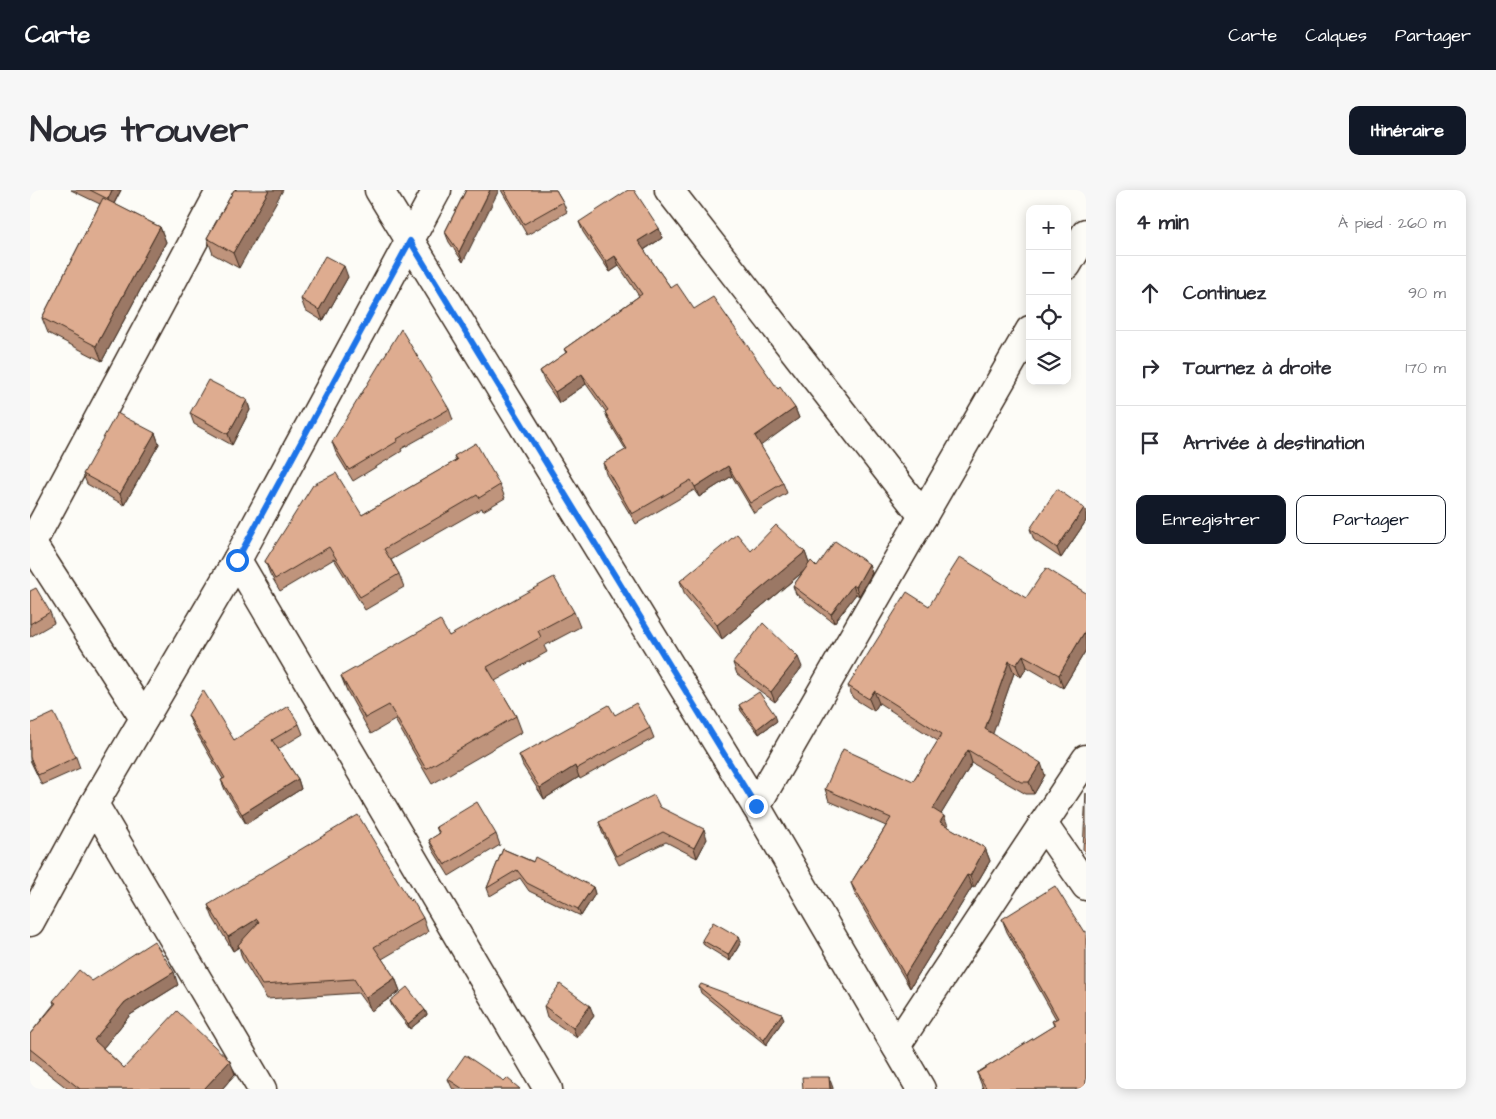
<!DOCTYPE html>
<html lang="fr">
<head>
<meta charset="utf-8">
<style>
  :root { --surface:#fff; --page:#f7f7f7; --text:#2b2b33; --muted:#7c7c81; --line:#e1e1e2; --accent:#111827 }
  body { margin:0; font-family:"Architects Daughter",sans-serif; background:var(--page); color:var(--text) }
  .controls { position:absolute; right:15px; top:15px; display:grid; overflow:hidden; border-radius:10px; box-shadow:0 2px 12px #0003 }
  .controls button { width:45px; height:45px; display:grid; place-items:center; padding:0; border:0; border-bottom:1px solid var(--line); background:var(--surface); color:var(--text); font:25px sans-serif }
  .stop { position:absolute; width:15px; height:15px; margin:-11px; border:4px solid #1a73e8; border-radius:50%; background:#fff }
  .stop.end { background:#1a73e8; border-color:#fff; box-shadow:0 1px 5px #0008 }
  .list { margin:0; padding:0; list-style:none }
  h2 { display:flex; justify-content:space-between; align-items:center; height:65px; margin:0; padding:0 20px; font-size:21px }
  h2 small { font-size:16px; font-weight:400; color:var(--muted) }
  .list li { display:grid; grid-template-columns:32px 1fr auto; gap:15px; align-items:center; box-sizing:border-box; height:75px; padding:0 20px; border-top:1px solid var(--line) }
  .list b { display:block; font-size:19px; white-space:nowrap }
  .list em { font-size:16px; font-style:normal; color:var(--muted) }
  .actions { display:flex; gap:10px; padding:15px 20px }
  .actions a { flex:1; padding:11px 0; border:1px solid var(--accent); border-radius:10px; text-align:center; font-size:18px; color:var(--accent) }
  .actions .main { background:var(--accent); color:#fff }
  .icon { flex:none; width:28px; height:28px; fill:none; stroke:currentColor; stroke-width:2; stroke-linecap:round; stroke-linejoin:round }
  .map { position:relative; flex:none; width:1056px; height:899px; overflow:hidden; border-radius:10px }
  header { display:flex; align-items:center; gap:30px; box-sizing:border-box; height:70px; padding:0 25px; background:var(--accent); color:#fff }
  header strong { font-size:24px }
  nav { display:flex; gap:28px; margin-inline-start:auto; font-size:18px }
  .intro { display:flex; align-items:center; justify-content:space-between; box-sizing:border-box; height:120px; padding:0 30px }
  h1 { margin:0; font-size:35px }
  .button { padding:12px 22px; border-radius:10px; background:var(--accent); color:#fff; font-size:18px; font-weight:700 }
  main { display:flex; gap:30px; padding:0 30px }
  aside { flex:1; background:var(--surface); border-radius:10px; box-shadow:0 2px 12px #0003 }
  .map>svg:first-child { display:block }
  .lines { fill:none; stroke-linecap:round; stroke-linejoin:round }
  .street-casing { stroke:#3b2a1e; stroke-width:31 }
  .secondary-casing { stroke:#3b2a1e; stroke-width:31 }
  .street { stroke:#fdfcf7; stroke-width:28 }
  .secondary { stroke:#fdfcf7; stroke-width:28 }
  .wall { fill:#bf947c; stroke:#3b2a1e }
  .shaded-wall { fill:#9b7865; stroke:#3b2a1e }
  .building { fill:#deac90; stroke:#3b2a1e }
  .route { stroke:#1a73e8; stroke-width:6 }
</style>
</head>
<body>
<header>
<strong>Carte</strong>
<nav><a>Carte</a><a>Calques</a><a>Partager</a></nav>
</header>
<div class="intro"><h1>Nous trouver</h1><a class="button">Itinéraire</a></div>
<main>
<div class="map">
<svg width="1056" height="899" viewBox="0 0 1056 899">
  <rect width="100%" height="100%" fill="#fdfcf7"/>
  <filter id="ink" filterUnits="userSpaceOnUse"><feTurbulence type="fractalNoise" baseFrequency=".02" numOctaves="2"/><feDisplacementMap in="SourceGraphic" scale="10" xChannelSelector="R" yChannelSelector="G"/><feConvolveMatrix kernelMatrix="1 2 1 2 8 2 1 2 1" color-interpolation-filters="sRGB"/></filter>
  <g filter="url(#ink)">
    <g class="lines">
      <g class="street-casing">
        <g id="street">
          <path d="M 639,0 L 893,326"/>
          <path d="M 1037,75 L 1056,43"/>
          <path d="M 0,351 L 114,528"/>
          <path d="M 2,353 L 191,0"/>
          <path d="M 207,370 L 518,899"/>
          <path d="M 64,614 L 232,899"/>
          <path d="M 726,616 L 1000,140"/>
          <path d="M 1013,634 L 1056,696"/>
          <path d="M 866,856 L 1056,569"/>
        </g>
      </g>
      <g class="secondary-casing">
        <g id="secondary">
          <path d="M 349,0 L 726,616 L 891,899"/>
          <path d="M 0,732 L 64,614 L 207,370 L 407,0"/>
        </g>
      </g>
      <use href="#street" class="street"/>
      <use href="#secondary" class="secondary"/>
    </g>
    <g class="wall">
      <path d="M 41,0 L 91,0 L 84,14 L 130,37 L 136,52 L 72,171 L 18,143 L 12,128 L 70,14 Z"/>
      <path d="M 204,0 L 209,78 L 183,64 L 177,48 Z"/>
      <path d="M 436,0 L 433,72 L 419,52 L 415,42 Z"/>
      <path d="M 471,0 L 526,0 L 533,12 L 537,22 L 497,45 Z"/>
      <path d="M 549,32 L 629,38 L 632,48 L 614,60 L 641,98 L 748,199 L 765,218 L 769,228 L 730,255 L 753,293 L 757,303 L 724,323 L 702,286 L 669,307 L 664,300 L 606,334 L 576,284 L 573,273 L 596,260 L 579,232 L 575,222 L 576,222 L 556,194 L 529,213 L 514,191 L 510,181 L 536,163 L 534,159 L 609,106 L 589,76 L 580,82 L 553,42 Z"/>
      <path d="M 318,87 L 293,131 L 275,120 L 271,109 Z"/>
      <path d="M 217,210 L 220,220 L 202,255 L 164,234 L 160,223 Z"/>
      <path d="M 419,219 L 423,230 L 371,259 L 372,261 L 323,291 L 306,263 L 302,252 Z"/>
      <path d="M 125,243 L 129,254 L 94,315 L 57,294 L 53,284 Z"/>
      <path d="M 424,266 L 470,295 L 475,308 L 453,321 L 452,318 L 361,370 L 369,384 L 374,397 L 335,420 L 304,369 L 250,401 L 240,384 L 235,371 L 332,325 L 426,271 Z"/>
      <path d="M 1056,322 L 1056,331 L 1031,368 L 1004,350 L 1000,339 Z"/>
      <path d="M 721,361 L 775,362 L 779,374 L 787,377 L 839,374 L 842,383 L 829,406 L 826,404 L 804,433 L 766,404 L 763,396 L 773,382 L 692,449 L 655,405 L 650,391 Z"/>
      <path d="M 0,401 L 20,422 L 24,433 L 0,447 Z"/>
      <path d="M 1056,403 L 1056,460 L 1033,498 L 997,477 L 991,487 L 984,483 L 962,544 L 1015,585 L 1004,604 L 996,604 L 942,573 L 911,624 L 918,637 L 955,658 L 960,671 L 944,698 L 942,697 L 880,798 L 826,706 L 821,693 L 856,636 L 799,611 L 795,599 L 883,591 L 908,551 L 849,513 L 844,521 L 823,508 L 818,496 L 899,416 Z"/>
      <path d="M 544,422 L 550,437 L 514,456 L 517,462 L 465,491 L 486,526 L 492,542 L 402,594 L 365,530 L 341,544 L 317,501 L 311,486 L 419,446 Z"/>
      <path d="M 703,473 L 772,477 L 745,512 L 707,484 Z"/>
      <path d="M 709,515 L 747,531 L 729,544 L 711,521 Z"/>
      <path d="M 158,525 L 204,550 L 269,534 L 273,544 L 248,559 L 268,589 L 271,599 L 216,634 L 195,600 L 191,590 L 193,589 L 162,535 Z"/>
      <path d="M 585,525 L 620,538 L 624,548 L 550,589 L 549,587 L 514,609 L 493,576 L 489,565 Z"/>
      <path d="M 0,534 L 46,567 L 50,578 L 12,595 L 0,570 Z"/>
      <path d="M 630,617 L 677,649 L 667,668 L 636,652 L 589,675 L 572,642 L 569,632 Z"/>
      <path d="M 406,637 L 466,644 L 470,655 L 419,686 L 403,660 L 399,650 L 409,644 Z"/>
      <path d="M 473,659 L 563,697 L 565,704 L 551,726 L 499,701 L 490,688 L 460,706 L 457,698 Z"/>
      <path d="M 380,711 L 393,728 L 398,742 L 352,769 L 365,788 L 370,801 L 341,821 L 328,803 L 237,809 L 212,768 L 209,757 L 203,761 L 183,728 L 178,715 Z"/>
      <path d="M 972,729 L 1054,742 L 1056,899 L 953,899 L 952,896 L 947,883 L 1024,836 L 1022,831 L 1026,829 L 977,742 Z"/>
      <path d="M 709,747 L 711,752 L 700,771 L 674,755 L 672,750 Z"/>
      <path d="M 62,791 L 148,795 L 100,825 L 73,858 L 94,878 L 205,884 L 192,899 L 38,899 L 0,869 L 0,844 L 24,814 L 23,811 Z"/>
      <path d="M 669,797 L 754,829 L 736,855 L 671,803 Z"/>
      <path d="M 360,811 L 395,820 L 397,825 L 380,839 L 362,816 Z"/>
      <path d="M 514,816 L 564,826 L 547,848 L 517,827 Z"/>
      <path d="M 418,889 L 474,891 L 490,899 L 423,899 L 422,898 Z"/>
    </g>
    <g class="shaded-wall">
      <path d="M 82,0 L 91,0 L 81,19 L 78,9 Z"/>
      <path d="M 239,0 L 253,0 L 209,78 L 203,63 Z"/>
      <path d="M 460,0 L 469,0 L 433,72 L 429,62 Z"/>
      <path d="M 130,37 L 136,52 L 72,171 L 66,156 Z"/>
      <path d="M 629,38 L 632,48 L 612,61 L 608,51 Z"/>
      <path d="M 585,66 L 589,76 L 580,82 L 576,72 Z"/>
      <path d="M 314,76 L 318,87 L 293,131 L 289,120 Z"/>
      <path d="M 552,184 L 556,194 L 529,213 L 525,202 Z"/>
      <path d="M 217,210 L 220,220 L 202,255 L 198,244 Z"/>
      <path d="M 765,218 L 769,228 L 729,257 L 725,246 Z"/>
      <path d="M 125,243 L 129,254 L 94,315 L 90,304 Z"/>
      <path d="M 698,276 L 702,286 L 669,307 L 665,297 Z"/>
      <path d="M 1054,318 L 1056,322 L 1056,331 L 1031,368 L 1027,358 Z"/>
      <path d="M 775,362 L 780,376 L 692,449 L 687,435 Z"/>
      <path d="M 839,374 L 842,383 L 829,406 L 826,397 Z"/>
      <path d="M 823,395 L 826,404 L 804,433 L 801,424 Z"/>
      <path d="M 1055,441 L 1056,460 L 1033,498 L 1029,485 Z"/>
      <path d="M 993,465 L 997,477 L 991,487 L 986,475 Z"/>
      <path d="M 768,467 L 772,477 L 745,512 L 741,502 Z"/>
      <path d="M 979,471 L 984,483 L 960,552 L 955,539 Z"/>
      <path d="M 844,501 L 849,513 L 844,521 L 839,509 Z"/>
      <path d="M 745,525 L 747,531 L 729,544 L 727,539 Z"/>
      <path d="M 938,560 L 942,573 L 907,631 L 903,619 Z"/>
      <path d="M 1011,573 L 1015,585 L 1004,604 L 999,592 Z"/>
      <path d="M 545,576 L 549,587 L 514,609 L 510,598 Z"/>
      <path d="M 268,589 L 271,599 L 216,634 L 212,624 Z"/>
      <path d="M 914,626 L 919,638 L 910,632 Z"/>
      <path d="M 674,639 L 677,649 L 667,668 L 664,658 Z"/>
      <path d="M 955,658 L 960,671 L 944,698 L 940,686 Z"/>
      <path d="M 937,685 L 942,697 L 880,798 L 875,785 Z"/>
      <path d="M 563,697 L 565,704 L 551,726 L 548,719 Z"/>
      <path d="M 227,729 L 232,743 L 208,755 L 209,757 L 203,761 L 198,747 Z"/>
      <path d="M 709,747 L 711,752 L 700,771 L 698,765 Z"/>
      <path d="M 144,782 L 148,795 L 100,825 L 69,863 L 64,850 L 95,812 Z"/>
      <path d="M 365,788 L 370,801 L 341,821 L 336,808 Z"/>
      <path d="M 560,816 L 564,826 L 547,848 L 543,838 Z"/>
      <path d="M 395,820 L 397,825 L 380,839 L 378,834 Z"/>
      <path d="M 752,824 L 754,829 L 736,855 L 734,850 Z"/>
      <path d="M 200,871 L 205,884 L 192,899 L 174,899 Z"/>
      <path d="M 799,887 L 803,898 L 803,899 L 800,899 Z"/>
    </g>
    <g class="building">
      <path d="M 60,0 L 82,0 L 78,9 Z"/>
      <path d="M 204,0 L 239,0 L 203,63 L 177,48 Z"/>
      <path d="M 436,0 L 460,0 L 429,62 L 415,42 Z"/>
      <path d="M 474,0 L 526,0 L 533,12 L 494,34 Z"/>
      <path d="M 598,0 L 604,0 L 629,38 L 608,51 L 641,98 L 647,94 L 664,119 L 683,107 L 748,199 L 750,197 L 765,218 L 725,246 L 753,293 L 720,313 L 698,276 L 665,297 L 661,290 L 602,324 L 573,273 L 597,259 L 575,222 L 578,220 L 552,184 L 525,202 L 510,181 L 537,162 L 534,159 L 612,104 L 585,66 L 576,72 L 549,32 Z"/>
      <path d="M 73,8 L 130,37 L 66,156 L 12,128 Z"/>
      <path d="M 295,66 L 314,76 L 289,120 L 271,109 Z"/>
      <path d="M 371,139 L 419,219 L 367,249 L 368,251 L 319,280 L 302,252 Z"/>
      <path d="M 178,190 L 217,210 L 198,244 L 160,223 Z"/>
      <path d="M 87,223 L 125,243 L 90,304 L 53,284 Z"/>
      <path d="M 446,253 L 470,295 L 449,308 L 447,305 L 354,359 L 369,384 L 330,407 L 299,357 L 245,389 L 235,371 L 283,295 L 306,283 L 332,325 L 427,270 L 424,266 Z"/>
      <path d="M 1027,299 L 1054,318 L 1027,358 L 1000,339 Z"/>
      <path d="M 746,335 L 775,362 L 687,435 L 650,391 L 707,344 L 721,361 Z"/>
      <path d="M 805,351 L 839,374 L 826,397 L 823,395 L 801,424 L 763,396 L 781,371 L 787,377 Z"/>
      <path d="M 930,367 L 996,408 L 1016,378 L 1056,403 L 1056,442 L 1055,441 L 1029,485 L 993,465 L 986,475 L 979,471 L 955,539 L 1011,573 L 999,592 L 991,592 L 938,560 L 903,619 L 914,626 L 910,632 L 955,658 L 940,686 L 937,685 L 875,785 L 821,693 L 861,628 L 795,599 L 813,559 L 883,591 L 912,544 L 844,501 L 839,509 L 818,496 L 877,402 L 899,416 Z"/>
      <path d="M 524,387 L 544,422 L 508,441 L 511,447 L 457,477 L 486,526 L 396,579 L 359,515 L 335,528 L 311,486 L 410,430 L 419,446 Z"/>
      <path d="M 6,398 L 20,422 L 0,434 L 0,401 Z"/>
      <path d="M 733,433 L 768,467 L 741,502 L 703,473 Z"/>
      <path d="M 173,500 L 204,550 L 258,516 L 269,534 L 242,550 L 268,589 L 212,624 L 191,590 L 195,588 L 158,525 Z"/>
      <path d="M 729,502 L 745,525 L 727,539 L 709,515 Z"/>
      <path d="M 606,513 L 620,538 L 546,579 L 545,576 L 510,598 L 489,565 L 579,515 L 585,525 Z"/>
      <path d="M 24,523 L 46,567 L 8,585 L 0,567 L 0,534 Z"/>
      <path d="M 1056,603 L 1056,664 L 1053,659 Z"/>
      <path d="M 624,605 L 630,617 L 674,639 L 664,658 L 633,642 L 586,666 L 569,632 Z"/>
      <path d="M 447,612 L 466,644 L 415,675 L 399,650 L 410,643 L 406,637 Z"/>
      <path d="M 328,625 L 380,711 L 382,709 L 393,728 L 344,757 L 365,788 L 336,808 L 324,789 L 232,795 L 208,755 L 229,732 L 227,729 L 198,747 L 178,715 Z"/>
      <path d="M 473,659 L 503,672 L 505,667 L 563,697 L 548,719 L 497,693 L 487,680 L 457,698 Z"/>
      <path d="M 1025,696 L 1054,742 L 1056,741 L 1056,899 L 957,899 L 947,883 L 1025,835 L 1022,831 L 1028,828 L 972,729 Z"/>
      <path d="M 683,732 L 709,747 L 698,765 L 672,750 Z"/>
      <path d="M 124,751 L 144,782 L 95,812 L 64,850 L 94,878 L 147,821 L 200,871 L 174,899 L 50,899 L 0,859 L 0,844 L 26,813 L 23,811 L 49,780 L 62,791 Z"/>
      <path d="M 530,794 L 560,816 L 543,838 L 514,816 Z"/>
      <path d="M 671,794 L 752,824 L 734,850 L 669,797 Z"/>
      <path d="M 377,797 L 395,820 L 378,834 L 360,811 Z"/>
      <path d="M 435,865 L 474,891 L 477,888 L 490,899 L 433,899 L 418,889 Z"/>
      <path d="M 772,887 L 799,887 L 800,899 L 773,899 Z"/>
    </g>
  </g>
  <g class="lines" filter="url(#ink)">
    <path class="route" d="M 207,370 L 380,51 L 726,616"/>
  </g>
</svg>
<div class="controls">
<button>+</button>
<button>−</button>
<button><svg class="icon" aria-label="locate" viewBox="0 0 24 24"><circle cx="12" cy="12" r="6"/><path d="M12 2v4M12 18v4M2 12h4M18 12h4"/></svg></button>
<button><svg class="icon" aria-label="layers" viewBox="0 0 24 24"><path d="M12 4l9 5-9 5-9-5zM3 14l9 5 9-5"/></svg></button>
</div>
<div class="stop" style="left:207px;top:370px"></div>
<div class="stop end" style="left:726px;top:616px"></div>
</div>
<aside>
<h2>4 min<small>À pied · 260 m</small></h2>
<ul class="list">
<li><svg class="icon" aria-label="ahead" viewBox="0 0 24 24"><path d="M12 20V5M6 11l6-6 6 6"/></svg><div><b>Continuez</b></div><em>90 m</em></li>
<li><svg class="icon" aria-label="right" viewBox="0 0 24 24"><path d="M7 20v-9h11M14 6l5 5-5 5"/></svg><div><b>Tournez à droite</b></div><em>170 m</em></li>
<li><svg class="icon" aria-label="arrive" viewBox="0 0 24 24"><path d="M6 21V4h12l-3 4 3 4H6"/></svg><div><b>Arrivée à destination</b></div></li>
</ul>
<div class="actions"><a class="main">Enregistrer</a><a>Partager</a></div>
</aside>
</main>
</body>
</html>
